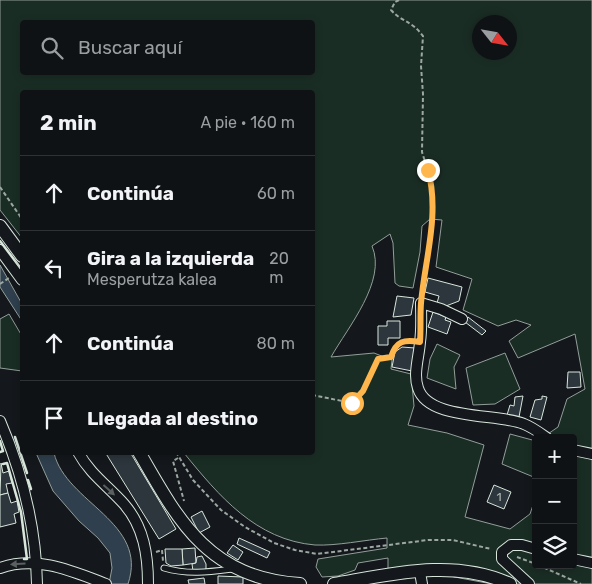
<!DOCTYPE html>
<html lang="es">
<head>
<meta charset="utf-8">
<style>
  :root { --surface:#0f1215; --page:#1d2022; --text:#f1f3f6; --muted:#9b9ea0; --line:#2f3234 }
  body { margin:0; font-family:Rubik,sans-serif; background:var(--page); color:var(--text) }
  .controls { position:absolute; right:15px; bottom:15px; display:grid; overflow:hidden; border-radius:5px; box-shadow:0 2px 8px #0003 }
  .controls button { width:45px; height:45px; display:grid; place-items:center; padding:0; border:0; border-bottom:1px solid var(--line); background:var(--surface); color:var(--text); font:25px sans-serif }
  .compass { position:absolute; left:472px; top:15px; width:45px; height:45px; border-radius:50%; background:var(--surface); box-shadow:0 2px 8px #0003; rotate:121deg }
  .stop { position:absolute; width:15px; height:15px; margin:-11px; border:4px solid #ffb74d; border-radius:50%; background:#fff }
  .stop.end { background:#ffb74d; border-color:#fff; box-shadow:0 1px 5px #0008 }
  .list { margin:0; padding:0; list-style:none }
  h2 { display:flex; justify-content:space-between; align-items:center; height:65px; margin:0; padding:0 20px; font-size:21px }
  h2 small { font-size:16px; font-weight:400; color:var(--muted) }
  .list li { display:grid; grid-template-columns:32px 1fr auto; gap:15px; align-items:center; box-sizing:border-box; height:75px; padding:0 20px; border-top:1px solid var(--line) }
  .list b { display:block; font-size:19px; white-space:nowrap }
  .list p { margin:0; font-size:16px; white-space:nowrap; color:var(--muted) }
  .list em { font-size:16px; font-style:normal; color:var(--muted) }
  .icon { flex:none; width:28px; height:28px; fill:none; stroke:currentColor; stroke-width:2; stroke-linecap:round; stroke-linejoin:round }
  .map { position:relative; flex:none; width:592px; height:584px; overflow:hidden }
  .search { position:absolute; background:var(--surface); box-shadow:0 2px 8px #0003; left:20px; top:20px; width:295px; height:55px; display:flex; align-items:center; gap:12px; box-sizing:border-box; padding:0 18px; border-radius:5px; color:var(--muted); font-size:19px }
  .panel { position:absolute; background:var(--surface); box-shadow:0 2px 8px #0003; left:20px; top:90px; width:295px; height:365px; border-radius:5px }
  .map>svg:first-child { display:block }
  .green { fill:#1a2d24; stroke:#939e99; fill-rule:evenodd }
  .water { fill:#2f3f4d; stroke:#939e99 }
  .building { fill:#2c363c; stroke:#d8e6dc }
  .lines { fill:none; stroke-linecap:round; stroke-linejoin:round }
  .service-casing { stroke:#d8e6dc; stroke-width:7 }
  .minor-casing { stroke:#d8e6dc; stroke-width:12 }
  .tertiary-casing { stroke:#d8e6dc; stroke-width:14 }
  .path { stroke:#9da8a2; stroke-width:2; stroke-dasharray:4 2.5; stroke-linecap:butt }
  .service { stroke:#14181c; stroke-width:5 }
  .minor { stroke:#14181c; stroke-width:10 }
  .tertiary { stroke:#14181c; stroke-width:12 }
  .wall { stroke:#d8e6dc; stroke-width:2.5 }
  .oneway { fill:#59605f }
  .route { stroke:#ffb74d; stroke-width:6 }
  .labels { text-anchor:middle; stroke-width:4; stroke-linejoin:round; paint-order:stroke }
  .number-label { font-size:12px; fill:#adbab4 }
</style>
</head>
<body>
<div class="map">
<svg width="592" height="584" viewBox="0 0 592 584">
  <rect width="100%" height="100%" fill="#14181c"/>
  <g class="green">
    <path d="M 0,0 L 592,0 L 592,584 L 492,584 L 444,575 L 388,579 L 388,558 L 358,563 L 355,570 L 338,576 L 322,577 L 316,567 L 318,559 L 387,548 L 387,538 C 365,540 336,546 315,545 C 256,540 219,496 184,453 L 312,452 L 312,92 L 22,92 L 22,238 L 0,210 ZM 22,22 L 312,22 L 312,72 L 22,72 ZM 480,22 L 510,22 L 510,52 L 480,52 ZM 430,219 L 442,220 L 436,267 L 472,279 L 463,310 L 498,326 L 516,320 L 531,325 L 509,341 L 518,358 L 575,334 L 585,389 L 567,399 L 558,427 L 542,438 L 573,438 L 573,565 L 536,565 L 536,496 L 530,514 L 510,529 L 465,517 L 484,445 L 447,433 L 408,425 L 414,406 L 411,374 L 391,369 L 392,360 L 374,353 L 331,357 C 348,327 387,281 372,246 L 390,234 L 393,243 L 395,283 L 399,286 L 413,288 L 420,252 L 422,226 Z"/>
    <path d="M 9,314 L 22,336 L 22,371 L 0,368 L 0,319 Z"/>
    <path d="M 437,344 L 460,355 L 454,367 L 456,389 L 427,378 L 430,359 Z"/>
    <path d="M 505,353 L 520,389 L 495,404 L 473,405 L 466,368 Z"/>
    <path d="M 510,434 L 536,441 L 536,478 L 502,464 Z"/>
  </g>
  <g class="water">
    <path d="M 0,265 L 22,304 L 22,321 L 0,287 Z"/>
    <path d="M 36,453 L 54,453 C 66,503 149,522 128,584 L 109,584 L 112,568 L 110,553 L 98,538 L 79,521 L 53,491 Z"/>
  </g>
  <g class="building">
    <path d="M 428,278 L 462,287 L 459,301 L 446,306 L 437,303 L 439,296 L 425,292 Z"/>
    <path d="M 397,296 L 414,298 L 411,315 L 393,317 Z"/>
    <path d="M 433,312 L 446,317 L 445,320 L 451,322 L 447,334 L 428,327 Z"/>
    <path d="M 468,317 L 486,331 L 482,335 L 465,322 Z"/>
    <path d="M 387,321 L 400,321 L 400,338 L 388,338 L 388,345 L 378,345 L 378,326 L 387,326 Z"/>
    <path d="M 402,347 L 415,348 L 412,371 L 392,367 L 395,352 Z"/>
    <path d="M 568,372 L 580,372 L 581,387 L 567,388 Z"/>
    <path d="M 523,396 L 519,417 L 507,415 L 510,405 L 514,406 L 515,397 Z"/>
    <path d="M 542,396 L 547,397 L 541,420 L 530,417 L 535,400 L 542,399 Z"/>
    <path d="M 105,452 L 130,452 L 176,529 L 159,539 Z"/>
    <path d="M 1,463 L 3,473 L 9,471 L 12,483 L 6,484 L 8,493 L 0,495 Z"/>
    <path d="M 494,485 L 511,492 L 504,509 L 487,502 Z"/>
    <path d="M 8,493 L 11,503 L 17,501 L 19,512 L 14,514 L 16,523 L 0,527 L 0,495 Z"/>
    <path d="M 202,511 L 210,527 L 199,533 L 191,517 Z"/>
    <path d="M 239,538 L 270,552 L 267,558 L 237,544 Z"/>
    <path d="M 233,545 L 243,552 L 238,560 L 227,553 Z"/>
    <path d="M 195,548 L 196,563 L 183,565 L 182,549 Z"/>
    <path d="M 165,549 L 182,549 L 183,565 L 171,566 L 166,563 Z"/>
    <path d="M 202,556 L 206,564 L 206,570 L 193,571 L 192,564 L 196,563 L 197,557 Z"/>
    <path d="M 218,576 L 243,577 L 243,584 L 218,584 Z"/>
    <path d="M 204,578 L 205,584 L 189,584 L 188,580 Z"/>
  </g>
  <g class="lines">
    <g class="service-casing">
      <path id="service" d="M 164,568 C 188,575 209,572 233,569"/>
    </g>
    <g class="minor-casing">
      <g id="minor">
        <path d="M 0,250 L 22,280"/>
        <path d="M 462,319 L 441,309 L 421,303 C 421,316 422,329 420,342 C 419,357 413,374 418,388 C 428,421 499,413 524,424 C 532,427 540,433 547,438"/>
        <path d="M 0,421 C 22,472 36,528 37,584"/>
        <path d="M 573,450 L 592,454"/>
        <path d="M 78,452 C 90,474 108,486 124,504 C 144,527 148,555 148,584"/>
        <path d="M 573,559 L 592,563"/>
        <path d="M 0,568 C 36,555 72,571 106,584"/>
        <path d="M 420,572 L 422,584"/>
        <path d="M 529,584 L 502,559 L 502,552 L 511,545 L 522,545 L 536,549"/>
      </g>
    </g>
    <g class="tertiary-casing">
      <g id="tertiary">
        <path d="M 0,226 L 22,256"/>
        <path d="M 139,452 C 179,522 209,578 300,584"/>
        <path d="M 334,584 C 392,574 454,558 510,584"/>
      </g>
    </g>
    <g class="path">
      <path d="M 399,0 L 395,2 L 391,10 C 403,23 411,20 423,36 L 421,66 L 423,94 L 422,152 L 433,187 L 433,220 L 423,294"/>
      <path d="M 0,187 L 22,219"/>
      <path d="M 0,284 L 9,278"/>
      <path d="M 312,395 L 352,403 L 363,391 L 378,359 L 391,357 C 395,346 398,341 411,340"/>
      <path d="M 176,452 L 193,480 L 221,510 L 245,527 L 274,543 L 295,550 L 317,554 L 428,540 L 453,540 L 491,549"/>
      <path d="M 178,458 L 173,461 L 184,501"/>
      <path d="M 156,552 L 162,550 L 163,561"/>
      <path d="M 517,557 L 536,564"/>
      <path d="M 538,565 L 581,584"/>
    </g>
    <use href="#service" class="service"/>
    <use href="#minor" class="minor"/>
    <use href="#tertiary" class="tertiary"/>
    <g class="wall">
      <path d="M 0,241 L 22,270"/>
      <path d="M 15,437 L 27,473"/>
      <path d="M 0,441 L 3,451 L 0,452"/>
      <path d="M 3,464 L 7,463 L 21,512 L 27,559 L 24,559"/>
      <path d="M 28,480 L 31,489"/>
    </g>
  </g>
  <defs><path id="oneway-solid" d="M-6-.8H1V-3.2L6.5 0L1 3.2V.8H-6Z" transform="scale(1.25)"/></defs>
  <g class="oneway">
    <use href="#oneway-solid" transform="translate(109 490) rotate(42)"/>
    <use href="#oneway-solid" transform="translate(18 564) rotate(176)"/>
  </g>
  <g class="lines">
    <path class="route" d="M 352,403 L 363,391 L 378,359 L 391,357 C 396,341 404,339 420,342 C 421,329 420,316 421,303 C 425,259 440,214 428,170"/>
  </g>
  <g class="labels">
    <g class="number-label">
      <text x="499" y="501">1</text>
    </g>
  </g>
</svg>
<div class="controls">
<button>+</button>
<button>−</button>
<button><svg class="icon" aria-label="layers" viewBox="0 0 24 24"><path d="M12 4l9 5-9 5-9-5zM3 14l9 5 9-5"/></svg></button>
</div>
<svg class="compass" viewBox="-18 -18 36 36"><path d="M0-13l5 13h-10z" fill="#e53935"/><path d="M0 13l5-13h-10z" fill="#9b9ea0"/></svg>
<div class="stop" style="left:352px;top:403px"></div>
<div class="stop end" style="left:428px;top:170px"></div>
<div class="search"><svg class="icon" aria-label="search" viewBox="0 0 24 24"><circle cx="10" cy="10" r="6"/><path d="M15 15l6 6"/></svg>Buscar aquí</div>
<section class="panel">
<h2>2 min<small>A pie · 160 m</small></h2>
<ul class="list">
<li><svg class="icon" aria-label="ahead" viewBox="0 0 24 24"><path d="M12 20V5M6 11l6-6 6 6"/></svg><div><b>Continúa</b></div><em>60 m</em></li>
<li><svg class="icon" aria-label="left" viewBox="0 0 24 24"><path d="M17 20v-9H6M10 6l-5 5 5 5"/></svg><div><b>Gira a la izquierda</b><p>Mesperutza kalea</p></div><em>20 m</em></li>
<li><svg class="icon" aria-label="ahead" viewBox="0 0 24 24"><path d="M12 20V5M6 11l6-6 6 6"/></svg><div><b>Continúa</b></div><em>80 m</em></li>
<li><svg class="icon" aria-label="arrive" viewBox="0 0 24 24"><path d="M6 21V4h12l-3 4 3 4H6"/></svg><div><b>Llegada al destino</b></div></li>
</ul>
</section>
</div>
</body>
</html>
